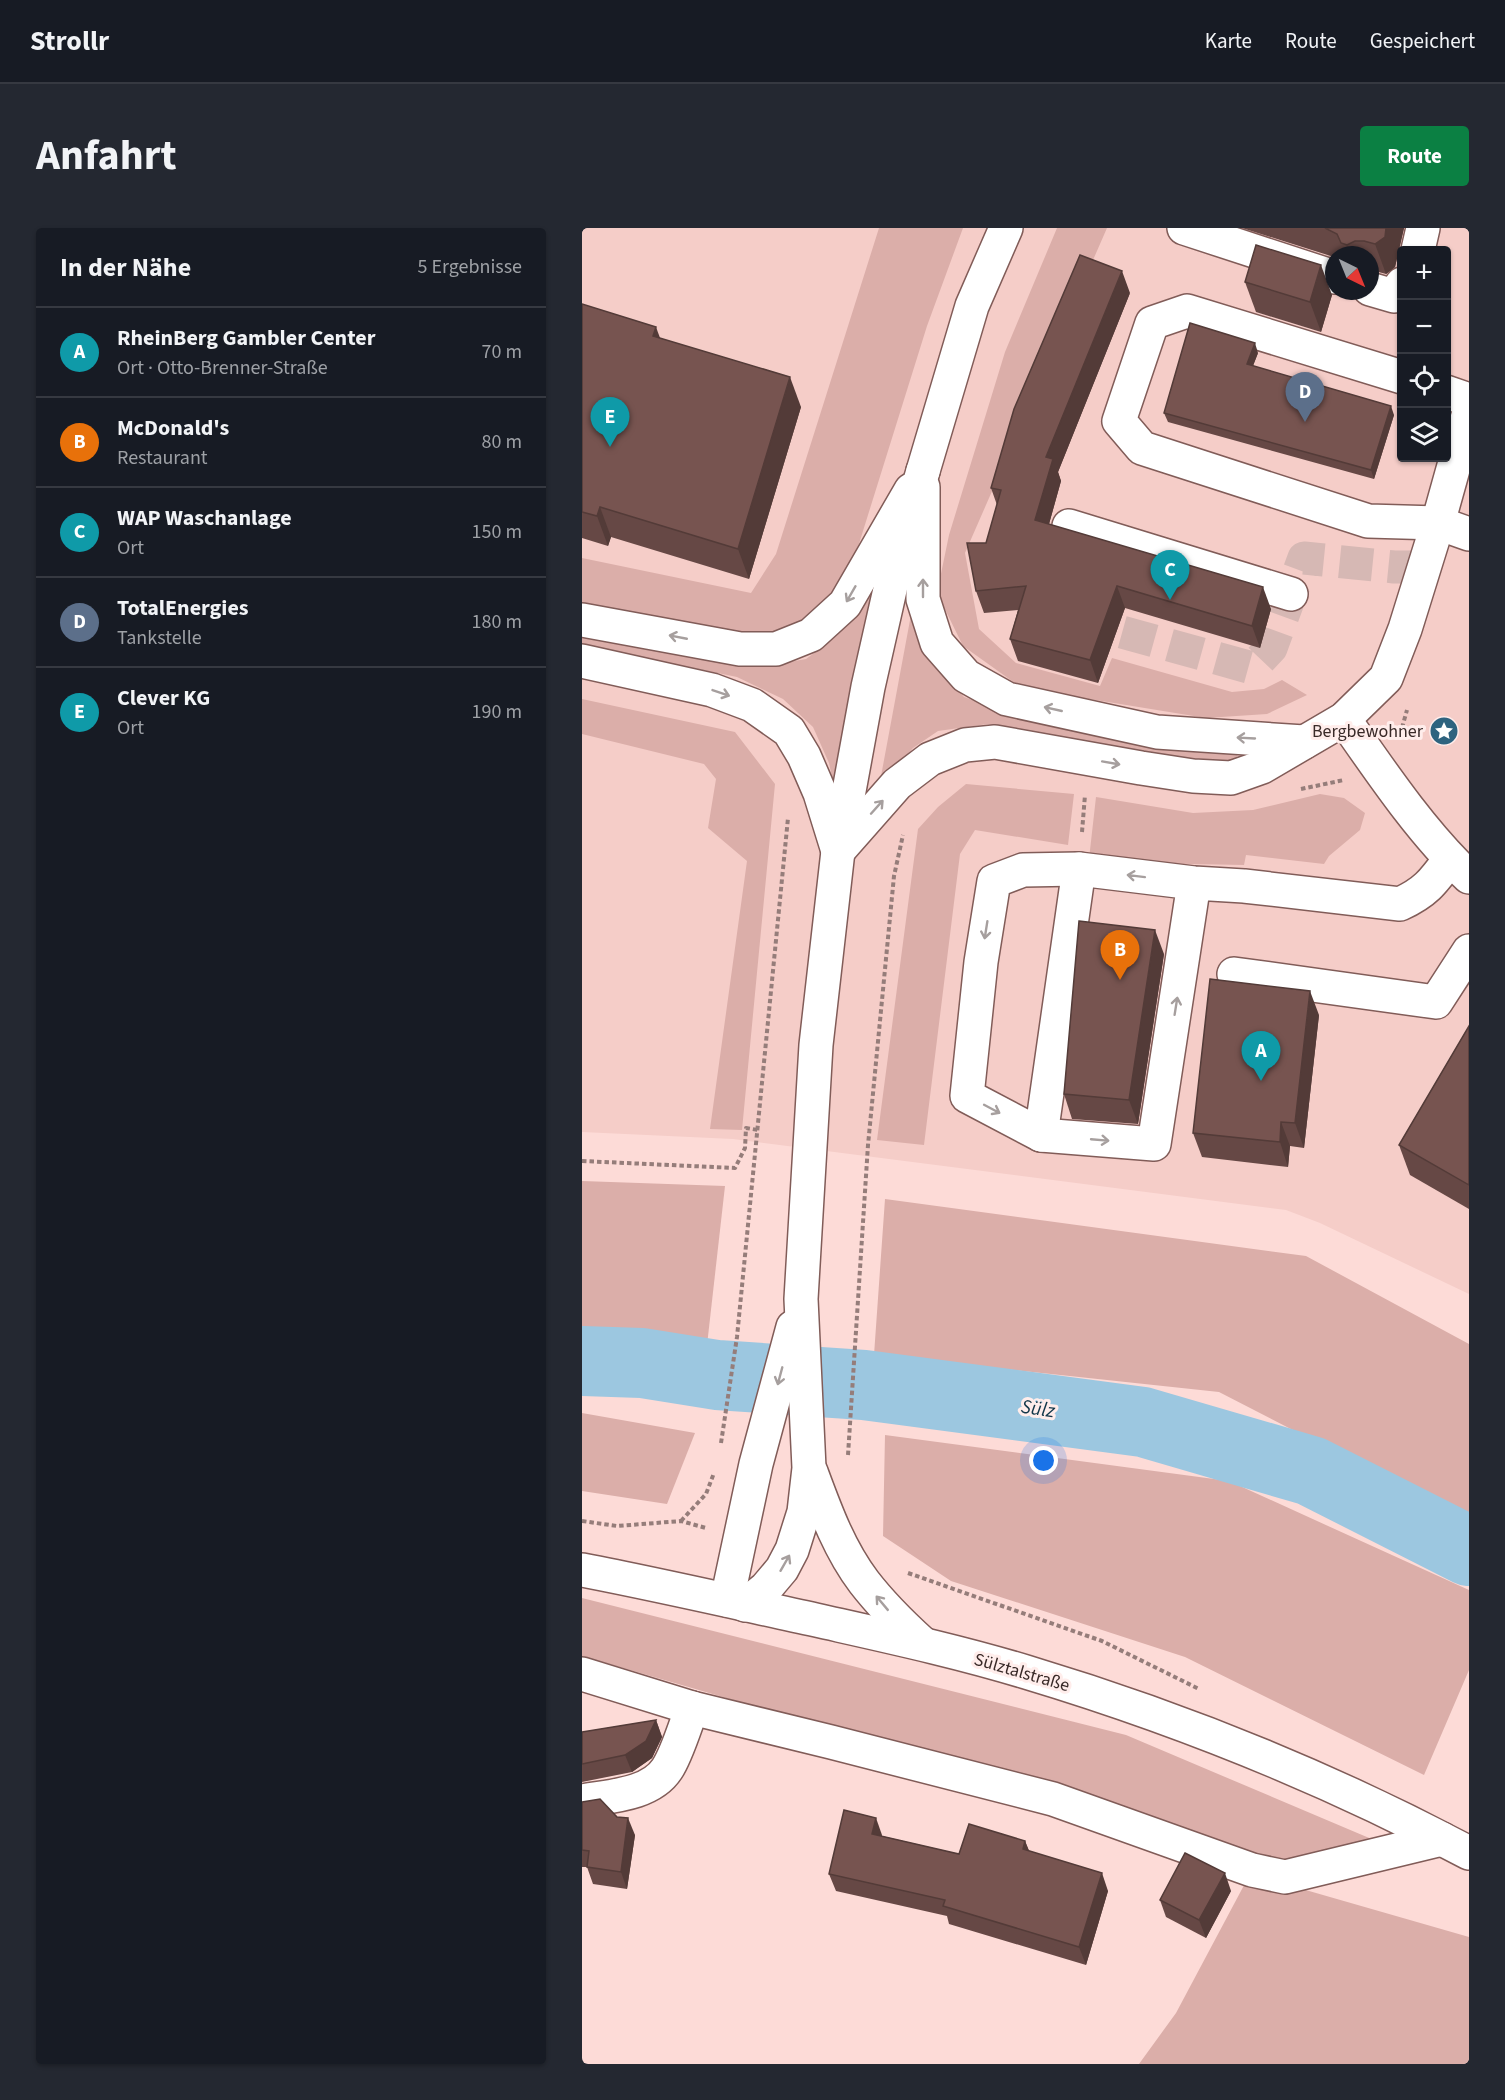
<!DOCTYPE html>
<html lang="de">
<head>
<meta charset="utf-8">
<style>
  :root { --surface:#171b24; --page:#242831; --text:#f1f3f6; --muted:#9ea1a6; --line:#363941; --accent:#0b8043 }
  body { margin:0; font-family:"Source Sans 3",sans-serif; background:var(--page); color:var(--text) }
  .controls { position:absolute; right:18px; top:18px; display:grid; overflow:hidden; border-radius:6px; box-shadow:0 2px 4px #0004 }
  .controls button { width:54px; height:54px; display:grid; place-items:center; padding:0; border:0; border-bottom:2px solid var(--line); background:var(--surface); color:var(--text); font:30px sans-serif }
  .compass { position:absolute; left:743px; top:18px; width:54px; height:54px; border-radius:50%; background:var(--surface); box-shadow:0 2px 4px #0004; rotate:137deg }
  .you { position:absolute; left:462px; top:1233px; width:21px; height:21px; margin:-15px; border:4px solid #fff; border-radius:50%; background:#1a73e8; box-shadow:0 0 0 9px #1a73e833 }
  .badge { display:grid; place-items:center; width:39px; height:39px; border-radius:50%; background:var(--accent); color:#fff; font-size:20px; font-weight:700 }
  .pin { position:absolute; translate:-50% -50px; filter:drop-shadow(0 2px 3px #0008) }
  .pin::after { content:''; position:absolute; top:32px; width:21px; height:18px; background:inherit; clip-path:polygon(0 0,100% 0,50% 100%) }
  .list { margin:0; padding:0; list-style:none }
  h2 { display:flex; justify-content:space-between; align-items:center; height:78px; margin:0; padding:0 24px; font-size:26px }
  h2 small { font-size:20px; font-weight:400; color:var(--muted) }
  .list li { display:grid; grid-template-columns:39px 1fr auto; gap:18px; align-items:center; box-sizing:border-box; height:90px; padding:0 24px; border-top:2px solid var(--line) }
  .list b { display:block; font-size:22px; white-space:nowrap }
  .list p { margin:0; font-size:20px; white-space:nowrap; color:var(--muted) }
  .list em { font-size:20px; font-style:normal; color:var(--muted) }
  .icon { flex:none; width:33px; height:33px; fill:none; stroke:currentColor; stroke-width:2; stroke-linecap:round; stroke-linejoin:round }
  .map { position:relative; flex:none; width:887px; height:1836px; overflow:hidden; border-radius:6px }
  header { display:flex; align-items:center; gap:36px; box-sizing:border-box; height:84px; padding:0 30px; background:var(--surface); border-bottom:2px solid var(--line) }
  header strong { font-size:28px }
  nav { display:flex; gap:33px; margin-inline-start:auto; font-size:21px }
  .intro { display:flex; align-items:center; justify-content:space-between; box-sizing:border-box; height:144px; padding:0 36px }
  h1 { margin:0; font-size:42px }
  .button { padding:15px 27px; border-radius:6px; background:var(--accent); color:#fff; font-size:21px; font-weight:700 }
  main { display:flex; gap:36px; padding:0 36px }
  aside { flex:1; background:var(--surface); border-radius:6px; box-shadow:0 2px 4px #0004 }
  .map>svg:first-child { display:block }
  .built { fill:#f5cdc8; fill-rule:evenodd }
  .green { fill:#dbaea9 }
  .lines { fill:none; stroke-linecap:round; stroke-linejoin:round }
  .river { stroke:#9cc7e0; stroke-width:70 }
  .minor-tunnel { stroke:#d6b8b4; stroke-width:33; stroke-dasharray:33 16; stroke-linecap:butt }
  .minor-casing { stroke:#815c58; stroke-width:36 }
  .major-casing { stroke:#815c58; stroke-width:36 }
  .highway-casing { stroke:#815c58; stroke-width:36 }
  .path { stroke:#957d7a; stroke-width:4; stroke-dasharray:4.5 3; stroke-linecap:butt }
  .minor { stroke:#fff; stroke-width:33 }
  .major { stroke:#fff; stroke-width:33 }
  .highway { stroke:#fff; stroke-width:33 }
  .wall { fill:#664845 }
  .shaded-wall { fill:#533b38 }
  .building { fill:#775450; stroke:#533b38; stroke-width:1.5 }
  .oneway { stroke:#a69f9e }
  .labels { text-anchor:middle; stroke-width:6; stroke-linejoin:round; paint-order:stroke }
  .poi-label { font-size:18px; fill:#392a28; stroke:#ffedeb; text-anchor:end }
  .street-label { font-size:18px; fill:#392a28; stroke:#ffedeb }
  .water-label { font-size:20px; font-style:italic; fill:#123649; stroke:#ffedeb }
</style>
</head>
<body>
<header>
<strong>Strollr</strong>
<nav><a>Karte</a><a>Route</a><a>Gespeichert</a></nav>
</header>
<div class="intro"><h1>Anfahrt</h1><a class="button">Route</a></div>
<main>
<aside>
<h2>In der Nähe<small>5 Ergebnisse</small></h2>
<ul class="list">
<li><span class="badge" style="background:#0f9aa8">A</span><div><b>RheinBerg Gambler Center</b><p>Ort · Otto-Brenner-Straße</p></div><em>70 m</em></li>
<li><span class="badge" style="background:#e8710a">B</span><div><b>McDonald's</b><p>Restaurant</p></div><em>80 m</em></li>
<li><span class="badge" style="background:#0f9aa8">C</span><div><b>WAP Waschanlage</b><p>Ort</p></div><em>150 m</em></li>
<li><span class="badge" style="background:#5c6f8a">D</span><div><b>TotalEnergies</b><p>Tankstelle</p></div><em>180 m</em></li>
<li><span class="badge" style="background:#0f9aa8">E</span><div><b>Clever KG</b><p>Ort</p></div><em>190 m</em></li>
</ul>
</aside>
<div class="map">
<svg width="887" height="1836" viewBox="0 0 887 1836">
  <rect width="100%" height="100%" fill="#fddbd7"/>
  <path class="built" d="M 0,0 L 887,0 L 887,1066 L 738,995 L 704,982 L 151,911 L 0,904 ZM 820,22 L 864,22 L 864,230 L 820,230 ZM 752,27 L 788,27 L 788,63 L 752,63 Z"/>
  <g class="green">
    <path d="M 297,0 L 381,0 L 345,98 L 271,335 L 256,367 L 238,382 L 218,393 L 188,406 L 137,407 L 0,380 L 0,330 L 169,365 L 194,326 Z"/>
    <path d="M 475,0 L 525,0 L 383,325 L 397,401 L 434,435 L 518,458 L 530,430 L 650,464 L 682,461 L 700,452 L 725,467 L 685,486 L 624,490 L 440,460 L 381,418 L 355,365 L 367,307 L 423,124 Z"/>
    <path d="M 292,357 L 251,554 L 247,535 L 231,499 L 201,471 L 155,449 L 0,417 L 0,404 L 191,437 L 224,431 L 251,411 L 273,386 Z"/>
    <path d="M 331,376 L 353,436 L 382,469 L 421,483 L 656,524 L 654,534 L 634,538 L 445,505 L 406,496 L 356,503 L 331,520 L 297,559 Z"/>
    <path d="M 0,471 L 153,504 L 193,556 L 160,902 L 128,901 L 165,633 L 126,600 L 134,551 L 122,536 L 0,506 Z"/>
    <path d="M 384,556 L 492,566 L 486,617 L 393,602 L 378,626 L 342,917 L 295,912 L 336,601 L 356,579 Z"/>
    <path d="M 738,566 L 762,570 L 783,585 L 778,602 L 747,628 L 742,636 L 664,627 L 662,637 L 556,635 L 507,631 L 514,569 L 611,585 L 671,582 Z"/>
    <path d="M 0,953 L 143,958 L 124,1126 L 0,1109 Z"/>
    <path d="M 303,971 L 724,1028 L 887,1116 L 887,1293 L 637,1164 L 292,1127 Z"/>
    <path d="M 0,1185 L 113,1205 L 85,1276 L 0,1263 Z"/>
    <path d="M 303,1207 L 647,1253 L 887,1362 L 887,1442 L 842,1547 L 603,1429 L 369,1353 L 301,1308 Z"/>
    <path d="M 0,1370 L 544,1507 L 799,1615 L 706,1643 L 244,1499 L 0,1428 Z"/>
    <path d="M 668,1646 L 887,1709 L 887,1836 L 557,1836 L 594,1785 Z"/>
  </g>
  <g class="lines">
    <path class="river" d="M 0,1133 L 60,1135 L 135,1147 L 282,1157 L 561,1194 L 729,1243 L 887,1323"/>
    <path class="minor-tunnel" d="M 493,391 L 670,440 L 689,420 L 722,330 L 812,339 L 841,339"/>
    <g class="minor-casing">
      <g id="minor">
        <path d="M 602,0 L 752,49"/>
        <path d="M 836,22 L 841,0"/>
        <path d="M 788,61 L 812,68 L 820,56"/>
        <path d="M 820,149 L 605,83 L 570,95 L 537,193 L 560,220 L 786,293 L 856,295 L 887,306"/>
        <path d="M 864,164 L 887,172"/>
        <path d="M 341,259 L 341,371 L 355,415 L 384,448 L 425,471 L 575,504 L 722,514"/>
        <path d="M 487,298 L 709,366"/>
        <path d="M 0,392 L 158,421 L 194,421 L 229,407 L 263,376 L 329,262"/>
        <path d="M 0,433 L 130,462 L 170,477 L 207,503 L 222,528 L 238,565 L 256,623"/>
        <path d="M 762,491 C 799,544 840,605 887,649"/>
        <path d="M 256,623 L 315,556 L 348,531 L 383,517 L 413,514 L 559,540 L 611,548 L 649,550 L 680,539 L 762,491 L 804,450 L 823,401 L 856,295 L 887,184"/>
        <path d="M 612,655 L 572,916 L 459,907 L 385,868 L 399,734 L 412,653 L 441,642 L 497,641 L 612,655 L 662,658 L 818,676 C 844,664 851,654 868,631"/>
        <path d="M 652,746 L 854,774 L 887,723"/>
        <path d="M 459,907 L 497,641"/>
        <path d="M 0,1446 L 110,1480 L 249,1514 L 471,1571 L 670,1642 L 703,1649 L 860,1611"/>
        <path d="M 0,1573 C 27,1568 68,1567 85,1541 C 95,1526 103,1498 110,1480"/>
      </g>
    </g>
    <g class="major-casing">
      <g id="major">
        <path d="M 229,1244 C 243,1282 257,1321 282,1354 C 299,1376 319,1396 340,1415"/>
        <path d="M 0,1342 C 78,1357 156,1375 234,1392 C 305,1408 375,1423 444,1444 C 597,1490 746,1550 887,1625"/>
        <path d="M 145,1372 L 174,1236 L 211,1099"/>
        <path d="M 163,1377 L 184,1360 L 200,1341 L 210,1322 L 222,1284 L 227,1240 L 219,1071 L 234,817 L 256,623 L 286,459 L 314,335 L 341,243"/>
      </g>
    </g>
    <g class="highway-casing">
      <path id="highway" d="M 341,243 L 390,78 L 424,0"/>
    </g>
    <g class="path">
      <path d="M 818,507 L 825,482"/>
      <path d="M 719,561 L 762,552"/>
      <path d="M 500,604 L 503,567"/>
      <path d="M 0,933 L 153,940 L 163,920 L 164,900 L 176,902"/>
      <path d="M 139,1215 L 155,1109 L 206,590"/>
      <path d="M 266,1227 L 286,917 L 312,648 L 321,607"/>
      <path d="M 0,1293 L 35,1298 L 99,1293 L 124,1300"/>
      <path d="M 99,1293 L 124,1266 L 132,1245"/>
      <path d="M 326,1345 L 520,1413 L 617,1461"/>
    </g>
    <use href="#minor" class="minor"/>
    <use href="#major" class="major"/>
    <use href="#highway" class="highway"/>
  </g>
  <g class="wall">
    <path d="M 660,0 L 822,0 L 813,39 L 804,46 L 793,43 L 788,43 L 788,27 L 752,27 L 752,29 Z"/>
    <path d="M 663,54 L 750,67 L 739,104 L 674,84 Z"/>
    <path d="M 548,65 L 476,244 L 479,253 L 467,296 L 689,381 L 678,420 L 543,380 L 516,455 L 436,433 L 428,411 L 436,382 L 402,385 L 394,363 L 404,315 L 415,277 L 409,260 Z"/>
    <path d="M 0,76 L 78,110 L 219,179 L 167,351 L 29,309 L 26,318 L 0,310 Z"/>
    <path d="M 676,125 L 671,138 L 812,187 L 792,251 L 586,194 L 582,185 Z"/>
    <path d="M 582,726 L 556,896 L 490,891 L 482,866 Z"/>
    <path d="M 737,787 L 722,920 L 708,918 L 706,939 L 620,929 L 611,905 Z"/>
    <path d="M 887,798 L 887,981 L 828,947 L 817,917 Z"/>
    <path d="M 74,1492 L 80,1509 L 70,1530 L 50,1544 L 0,1554 L 0,1504 Z"/>
    <path d="M 0,1574 L 53,1607 L 45,1661 L 11,1656 L 5,1639 L 0,1639 Z"/>
    <path d="M 300,1607 L 300,1608 L 377,1626 L 443,1613 L 447,1623 L 526,1663 L 504,1737 L 367,1696 L 365,1688 L 254,1663 L 247,1646 Z"/>
    <path d="M 649,1663 L 624,1710 L 584,1689 L 578,1672 Z"/>
  </g>
  <g class="shaded-wall">
    <path d="M 804,0 L 822,0 L 813,39 L 804,46 L 793,16 Z"/>
    <path d="M 739,37 L 750,67 L 739,104 L 728,74 Z"/>
    <path d="M 540,43 L 548,65 L 476,244 L 479,253 L 462,314 L 453,292 L 464,229 Z"/>
    <path d="M 74,99 L 85,129 L 71,108 Z"/>
    <path d="M 673,115 L 676,125 L 668,145 L 665,136 Z"/>
    <path d="M 208,149 L 219,179 L 167,351 L 156,321 Z"/>
    <path d="M 809,178 L 812,187 L 792,251 L 789,242 Z"/>
    <path d="M 18,279 L 29,309 L 26,318 L 15,288 Z"/>
    <path d="M 535,358 L 543,380 L 516,455 L 508,432 Z"/>
    <path d="M 681,359 L 689,381 L 678,420 L 670,398 Z"/>
    <path d="M 573,702 L 582,726 L 556,896 L 547,872 Z"/>
    <path d="M 728,763 L 737,787 L 722,920 L 713,895 Z"/>
    <path d="M 699,894 L 708,918 L 706,939 L 698,914 Z"/>
    <path d="M 74,1492 L 80,1509 L 70,1530 L 50,1544 L 43,1527 Z"/>
    <path d="M 46,1590 L 53,1607 L 45,1661 L 39,1644 Z"/>
    <path d="M 294,1590 L 300,1607 L 296,1623 L 290,1606 Z"/>
    <path d="M 443,1613 L 450,1630 L 441,1621 Z"/>
    <path d="M 520,1645 L 526,1663 L 504,1737 L 497,1719 Z"/>
    <path d="M 643,1645 L 649,1663 L 624,1710 L 617,1692 Z"/>
  </g>
  <g class="building">
    <path d="M 743,0 L 804,0 L 803,9 L 793,16 L 782,13 L 773,13 L 765,17 L 759,15 L 755,6 Z"/>
    <path d="M 674,17 L 739,37 L 728,74 L 663,54 Z"/>
    <path d="M 498,27 L 540,43 L 464,229 L 471,231 L 453,292 L 681,359 L 670,398 L 535,358 L 508,432 L 428,411 L 444,358 L 394,363 L 385,315 L 404,315 L 419,262 L 409,260 L 432,181 Z"/>
    <path d="M 0,76 L 74,99 L 71,108 L 208,149 L 156,321 L 18,279 L 15,288 L 0,284 Z"/>
    <path d="M 608,95 L 673,115 L 665,136 L 809,178 L 789,242 L 582,185 Z"/>
    <path d="M 497,693 L 573,702 L 547,872 L 482,866 Z"/>
    <path d="M 628,751 L 728,763 L 713,895 L 699,894 L 698,914 L 611,905 Z"/>
    <path d="M 887,798 L 887,957 L 817,917 Z"/>
    <path d="M 74,1492 L 64,1513 L 43,1527 L 0,1536 L 0,1504 Z"/>
    <path d="M 18,1571 L 35,1589 L 46,1590 L 39,1644 L 5,1639 L 7,1623 L 0,1622 L 0,1574 Z"/>
    <path d="M 262,1582 L 294,1590 L 290,1606 L 377,1626 L 387,1596 L 443,1613 L 441,1621 L 520,1645 L 497,1719 L 361,1678 L 363,1672 L 247,1646 Z"/>
    <path d="M 603,1625 L 643,1645 L 617,1692 L 578,1672 Z"/>
  </g>
  <defs><path id="oneway-shaft" d="M-6 0H5M1.5-3L5.5 0L1.5 3" fill="none" stroke-width="1.6" stroke-linecap="round" stroke-linejoin="round" transform="scale(1.5)"/></defs>
  <g class="oneway">
    <use href="#oneway-shaft" transform="translate(341 360) rotate(-90)"/>
    <use href="#oneway-shaft" transform="translate(269 366) rotate(120)"/>
    <use href="#oneway-shaft" transform="translate(96 409) rotate(-169)"/>
    <use href="#oneway-shaft" transform="translate(139 465) rotate(19)"/>
    <use href="#oneway-shaft" transform="translate(471 481) rotate(-167)"/>
    <use href="#oneway-shaft" transform="translate(664 510) rotate(-177)"/>
    <use href="#oneway-shaft" transform="translate(529 535) rotate(10)"/>
    <use href="#oneway-shaft" transform="translate(295 579) rotate(-48)"/>
    <use href="#oneway-shaft" transform="translate(554 648) rotate(-173)"/>
    <use href="#oneway-shaft" transform="translate(404 702) rotate(99)"/>
    <use href="#oneway-shaft" transform="translate(594 778) rotate(-81)"/>
    <use href="#oneway-shaft" transform="translate(410 881) rotate(28)"/>
    <use href="#oneway-shaft" transform="translate(518 912) rotate(5)"/>
    <use href="#oneway-shaft" transform="translate(198 1148) rotate(105)"/>
    <use href="#oneway-shaft" transform="translate(203 1335) rotate(-60)"/>
    <use href="#oneway-shaft" transform="translate(300 1375) rotate(-130)"/>
  </g>
  <defs>
    <g id="sight-disc" transform="scale(1.5)"><circle r="9.5" fill="#2e637f" stroke="#ffedeb"/><path d="M0-6L1.8-2.2L6-1.7L2.9 1.2L3.7 5.4L0 3.3L-3.7 5.4L-2.9 1.2L-6-1.7L-1.8-2.2Z" fill="#fff"/></g>
  </defs>
  <g fill-rule="evenodd">
    <use href="#sight-disc" x="862" y="503"/>
  </g>
  <g class="labels">
    <g class="poi-label">
      <text x="841" y="509">Bergbewohner</text>
    </g>
    <g class="street-label">
      <text transform="translate(440 1444) rotate(16)" y="6">Sülztalstraße</text>
    </g>
    <g class="water-label">
      <text transform="translate(456 1180) rotate(8)" y="7">Sülz</text>
    </g>
  </g>
</svg>
<div class="controls">
<button>+</button>
<button>−</button>
<button><svg class="icon" aria-label="locate" viewBox="0 0 24 24"><circle cx="12" cy="12" r="6"/><path d="M12 2v4M12 18v4M2 12h4M18 12h4"/></svg></button>
<button><svg class="icon" aria-label="layers" viewBox="0 0 24 24"><path d="M12 4l9 5-9 5-9-5zM3 14l9 5 9-5"/></svg></button>
</div>
<svg class="compass" viewBox="-18 -18 36 36"><path d="M0-13l5 13h-10z" fill="#e53935"/><path d="M0 13l5-13h-10z" fill="#9ea1a6"/></svg>
<div class="you"></div>
<div class="pin badge" style="left:679px;top:853px;background:#0f9aa8">A</div>
<div class="pin badge" style="left:538px;top:752px;background:#e8710a">B</div>
<div class="pin badge" style="left:588px;top:372px;background:#0f9aa8">C</div>
<div class="pin badge" style="left:723px;top:194px;background:#5c6f8a">D</div>
<div class="pin badge" style="left:28px;top:219px;background:#0f9aa8">E</div>
</div>
</main>
</body>
</html>
